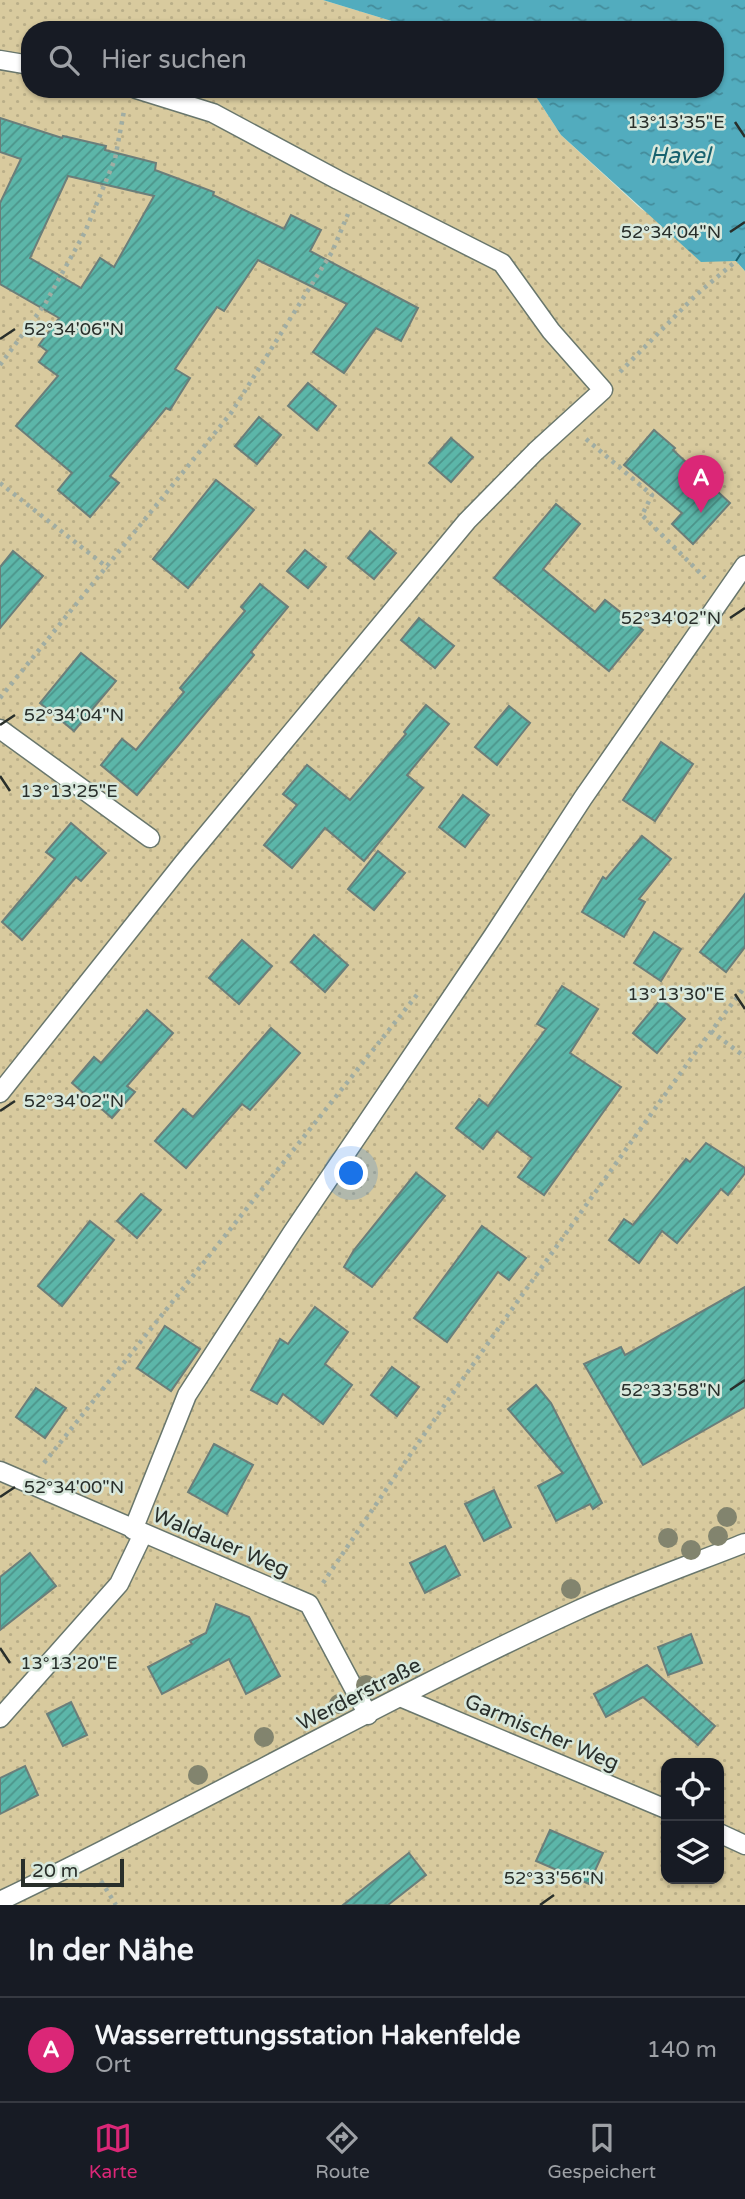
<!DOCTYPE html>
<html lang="de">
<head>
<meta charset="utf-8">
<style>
  :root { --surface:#171b24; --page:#242831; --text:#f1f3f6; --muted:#9ea1a6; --line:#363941; --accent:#db2777 }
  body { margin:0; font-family:"Varela Round",sans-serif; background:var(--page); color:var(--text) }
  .controls { position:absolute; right:21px; bottom:21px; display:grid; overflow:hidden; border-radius:14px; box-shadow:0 2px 5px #0004 }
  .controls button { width:63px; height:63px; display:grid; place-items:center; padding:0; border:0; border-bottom:2px solid var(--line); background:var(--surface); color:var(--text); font:35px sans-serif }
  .scale { position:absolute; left:21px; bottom:18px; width:103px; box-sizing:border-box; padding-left:7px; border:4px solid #292f2b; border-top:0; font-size:19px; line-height:24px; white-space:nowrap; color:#292f2b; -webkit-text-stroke:5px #d8e8dc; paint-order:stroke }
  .you { position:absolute; left:352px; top:1174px; width:24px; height:24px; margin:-18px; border:5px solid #fff; border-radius:50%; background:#1a73e8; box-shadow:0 0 0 10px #1a73e833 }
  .badge { display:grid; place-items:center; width:46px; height:46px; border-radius:50%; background:var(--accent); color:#fff; font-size:23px; font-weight:700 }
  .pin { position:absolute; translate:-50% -58px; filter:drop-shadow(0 2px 4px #0008) }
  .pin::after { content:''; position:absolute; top:37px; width:24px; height:21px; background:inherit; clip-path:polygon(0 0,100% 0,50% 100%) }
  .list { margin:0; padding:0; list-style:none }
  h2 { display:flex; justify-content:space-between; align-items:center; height:91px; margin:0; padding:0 28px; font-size:30px }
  h2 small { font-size:23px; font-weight:400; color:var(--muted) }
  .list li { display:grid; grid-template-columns:46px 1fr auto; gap:21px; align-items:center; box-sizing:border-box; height:105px; padding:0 28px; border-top:2px solid var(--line) }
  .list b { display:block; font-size:26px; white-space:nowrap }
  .list p { margin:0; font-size:23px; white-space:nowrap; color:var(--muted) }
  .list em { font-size:23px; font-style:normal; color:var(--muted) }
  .icon { flex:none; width:38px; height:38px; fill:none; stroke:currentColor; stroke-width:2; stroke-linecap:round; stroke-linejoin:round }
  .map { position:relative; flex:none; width:745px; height:1905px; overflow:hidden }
  .search { position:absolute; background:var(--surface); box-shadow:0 2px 5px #0004; left:21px; right:21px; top:21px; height:77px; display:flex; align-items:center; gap:18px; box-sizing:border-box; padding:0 24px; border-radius:28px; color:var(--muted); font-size:26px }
  .sheet { height:196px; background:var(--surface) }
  nav { display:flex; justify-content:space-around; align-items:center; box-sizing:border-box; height:98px; border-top:2px solid var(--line); background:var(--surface); font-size:19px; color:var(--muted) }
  nav a { display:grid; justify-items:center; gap:4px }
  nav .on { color:var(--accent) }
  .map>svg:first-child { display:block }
  .grass { fill:url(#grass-dots); fill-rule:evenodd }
  .water { fill:url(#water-ripples) }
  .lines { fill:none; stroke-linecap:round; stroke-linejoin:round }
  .ferry { stroke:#17616e; stroke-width:2; stroke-dasharray:9 7; stroke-linecap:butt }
  .building { fill:url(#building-hatch); stroke:#6b7e7a; stroke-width:2; fill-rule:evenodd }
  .service-casing { stroke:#69776d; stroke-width:21 }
  .path { stroke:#a0ada3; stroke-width:4.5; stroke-dasharray:3.5 5; stroke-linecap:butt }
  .service { stroke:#fff; stroke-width:18 }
  .tree { fill:#82846e }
  .ticks { fill:none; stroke:#292f2b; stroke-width:2.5 }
  .labels { text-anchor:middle; stroke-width:5; stroke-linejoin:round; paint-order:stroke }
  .street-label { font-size:21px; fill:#292f2b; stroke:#d8e8dc }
  .water-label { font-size:23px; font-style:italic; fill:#17616e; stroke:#d8e8dc }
  .ticks-label { font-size:18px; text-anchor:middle; fill:#292f2b; stroke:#d8e8dc; stroke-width:5; stroke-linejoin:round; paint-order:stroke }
</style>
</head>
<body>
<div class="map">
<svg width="745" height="1905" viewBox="0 0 745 1905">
  <defs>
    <pattern id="grass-dots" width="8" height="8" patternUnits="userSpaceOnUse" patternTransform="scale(1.75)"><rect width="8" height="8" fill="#d8ca9e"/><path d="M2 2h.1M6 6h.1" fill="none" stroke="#b9ae88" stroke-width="1.8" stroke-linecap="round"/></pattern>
    <pattern id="water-ripples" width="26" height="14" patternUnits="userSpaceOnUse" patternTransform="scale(1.75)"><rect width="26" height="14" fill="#52acbe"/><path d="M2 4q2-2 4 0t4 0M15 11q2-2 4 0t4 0" fill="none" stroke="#448c9b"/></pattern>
    <pattern id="building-hatch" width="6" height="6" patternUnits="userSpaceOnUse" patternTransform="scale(1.75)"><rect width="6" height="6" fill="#5cb6a9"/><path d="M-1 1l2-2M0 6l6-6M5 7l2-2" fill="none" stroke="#4c948a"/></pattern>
  </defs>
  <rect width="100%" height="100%" fill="#d8e8dc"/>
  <path class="grass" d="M 0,0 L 323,0 L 421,30 L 30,30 L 30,89 L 531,89 L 561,135 L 641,209 L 736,261 L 745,271 L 745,1905 L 0,1905 ZM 666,1763 L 719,1763 L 719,1879 L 666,1879 Z"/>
  <path class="water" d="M 323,0 L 745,0 L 745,271 L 736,261 L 701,262 L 561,135 L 531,89 L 715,89 L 715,30 L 421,30 Z"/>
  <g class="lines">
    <path class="ferry" d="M 736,261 L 745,247"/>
  </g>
  <g class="building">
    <path d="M 0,118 L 62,138 L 63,136 L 106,146 L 105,150 L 156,163 L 155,170 L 214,192 L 213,195 L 284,229 L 291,215 L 321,230 L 310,251 L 418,308 L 401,341 L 376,328 L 344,373 L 313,352 L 347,304 L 258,260 L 224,311 L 217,307 L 175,369 L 190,378 L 170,410 L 166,408 L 110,476 L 119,483 L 90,517 L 58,490 L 72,473 L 16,426 L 58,376 L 39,362 L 47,351 L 39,345 L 59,318 L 0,284 L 0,203 L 21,159 L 0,152 ZM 68,176 L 154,196 L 114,267 L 100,258 L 81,288 L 30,258 Z"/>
    <path d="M 308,383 L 336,406 L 317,430 L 288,406 Z"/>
    <path d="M 259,417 L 281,435 L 257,464 L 235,446 Z"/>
    <path d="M 654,430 L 675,448 L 673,450 L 730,503 L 693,544 L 672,524 L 682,513 L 624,465 Z"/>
    <path d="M 451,438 L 473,457 L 451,482 L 429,463 Z"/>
    <path d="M 216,480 L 254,510 L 188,588 L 153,559 Z"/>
    <path d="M 556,504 L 580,524 L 543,569 L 595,612 L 605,600 L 643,630 L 609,671 L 494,578 Z"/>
    <path d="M 370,531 L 396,553 L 374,579 L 348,558 Z"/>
    <path d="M 305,550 L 326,567 L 308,588 L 287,571 Z"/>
    <path d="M 13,551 L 43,576 L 0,628 L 0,567 Z"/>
    <path d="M 260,584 L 288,607 L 251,652 L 254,655 L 137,795 L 101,765 L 122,739 L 136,750 L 184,692 L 180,688 L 245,611 L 241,607 Z"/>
    <path d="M 419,618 L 454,646 L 435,668 L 401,640 Z"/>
    <path d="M 81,653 L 116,681 L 74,731 L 40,703 Z"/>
    <path d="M 426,705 L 449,724 L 407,775 L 423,788 L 364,861 L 325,828 L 292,868 L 264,845 L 297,805 L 283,794 L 307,765 L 350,800 L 406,734 L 404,732 Z"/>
    <path d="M 509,706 L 530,723 L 497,765 L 475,747 Z"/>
    <path d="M 661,742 L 693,764 L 655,821 L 623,800 Z"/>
    <path d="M 463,795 L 489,815 L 465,847 L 439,827 Z"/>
    <path d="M 71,823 L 106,853 L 81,881 L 76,877 L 22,940 L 2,922 L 55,859 L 46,852 Z"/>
    <path d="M 642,836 L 671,859 L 639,899 L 645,902 L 624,937 L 582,912 L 603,877 L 606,879 Z"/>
    <path d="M 378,851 L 405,873 L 374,910 L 348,889 Z"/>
    <path d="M 745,894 L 745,947 L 726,972 L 700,952 Z"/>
    <path d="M 654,932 L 681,949 L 661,981 L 634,963 Z"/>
    <path d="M 314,935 L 348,965 L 325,992 L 291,962 Z"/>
    <path d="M 242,940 L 272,966 L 239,1004 L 209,978 Z"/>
    <path d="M 562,986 L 598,1009 L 570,1053 L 621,1087 L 544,1195 L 518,1177 L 532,1158 L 497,1131 L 483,1149 L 456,1128 L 479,1099 L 488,1106 L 546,1029 L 537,1024 Z"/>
    <path d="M 661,999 L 685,1019 L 657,1053 L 633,1033 Z"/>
    <path d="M 147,1010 L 173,1033 L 127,1086 L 135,1092 L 112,1118 L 72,1083 L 94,1057 L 101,1063 Z"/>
    <path d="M 271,1028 L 300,1053 L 250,1110 L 242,1104 L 186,1168 L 155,1141 L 183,1109 L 193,1117 Z"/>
    <path d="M 706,1143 L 745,1168 L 745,1173 L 728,1195 L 721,1189 L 677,1243 L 662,1231 L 639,1263 L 609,1240 L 624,1219 L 633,1225 L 686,1159 L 690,1162 Z"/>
    <path d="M 416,1173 L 445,1196 L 372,1287 L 344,1267 L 354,1250 Z"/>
    <path d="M 141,1194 L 161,1210 L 137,1238 L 117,1221 Z"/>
    <path d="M 90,1221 L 114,1240 L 62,1306 L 38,1286 Z"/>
    <path d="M 482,1226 L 526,1258 L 509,1280 L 498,1272 L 447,1342 L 414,1318 Z"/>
    <path d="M 745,1287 L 745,1407 L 643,1465 L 584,1364 L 621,1347 L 625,1355 Z"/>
    <path d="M 315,1307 L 348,1332 L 325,1364 L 352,1385 L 323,1424 L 283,1394 L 277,1404 L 251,1390 L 280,1339 L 288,1344 Z"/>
    <path d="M 165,1326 L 200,1349 L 171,1391 L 137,1368 Z"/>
    <path d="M 392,1367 L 419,1387 L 397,1416 L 371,1395 Z"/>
    <path d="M 536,1385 L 551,1403 L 602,1503 L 593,1509 L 590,1504 L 556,1521 L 538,1486 L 563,1473 L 508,1409 Z"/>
    <path d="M 36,1388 L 66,1408 L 45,1438 L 16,1417 Z"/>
    <path d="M 214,1444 L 253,1465 L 227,1514 L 188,1492 Z"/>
    <path d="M 494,1490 L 511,1527 L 484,1541 L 465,1504 Z"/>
    <path d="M 445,1546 L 460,1575 L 425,1593 L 410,1563 Z"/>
    <path d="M 30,1553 L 56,1586 L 0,1630 L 0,1577 Z"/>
    <path d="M 216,1604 L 249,1617 L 280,1676 L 246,1694 L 229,1659 L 162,1694 L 148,1667 L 192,1644 L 190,1641 L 206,1633 Z"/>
    <path d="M 691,1634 L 702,1663 L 668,1675 L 658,1647 Z"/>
    <path d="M 647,1665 L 715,1726 L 698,1745 L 643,1697 L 606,1717 L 594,1694 Z"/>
    <path d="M 71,1702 L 87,1735 L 63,1746 L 47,1714 Z"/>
    <path d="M 25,1766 L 38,1795 L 0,1814 L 0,1778 Z"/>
    <path d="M 550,1830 L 603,1853 L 589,1884 L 536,1861 Z"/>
    <path d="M 409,1853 L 426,1875 L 388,1905 L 343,1905 Z"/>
  </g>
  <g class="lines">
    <g class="service-casing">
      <g id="service">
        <path d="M 0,60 L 30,65"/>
        <path d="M 0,729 L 150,838"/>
        <path d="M 0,1093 L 184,862 L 467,521 L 536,451 L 603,390 L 551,331 L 502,263 L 338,180 L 213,113 L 136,89"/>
        <path d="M 0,1471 L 309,1604 L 368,1715"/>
        <path d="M 133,1530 L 187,1395 L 292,1233 L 493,936 L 583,798 L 745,565"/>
        <path d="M 400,1697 L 666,1809"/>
        <path d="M 0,1718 L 119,1584 L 143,1534"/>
        <path d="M 719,1833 L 745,1845"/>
        <path d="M 0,1901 C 195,1808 382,1700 578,1610 C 632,1585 689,1565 745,1543"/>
      </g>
    </g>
    <g class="path">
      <path d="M 0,365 L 45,304 L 85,232 L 115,159 L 124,111"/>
      <path d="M 620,372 L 696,295 L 736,261"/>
      <path d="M 586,439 L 652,495 L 642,515 L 705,578"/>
      <path d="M 0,483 L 108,568"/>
      <path d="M 0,698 L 231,413 L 332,252 L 348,214"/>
      <path d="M 711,1031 L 745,1057"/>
      <path d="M 44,1463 L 420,991"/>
      <path d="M 323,1583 C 409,1454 499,1327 589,1201 C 641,1129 691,1056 745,987"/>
      <path d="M 101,1881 L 116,1905"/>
    </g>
    <use href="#service" class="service"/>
  </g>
  <g class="tree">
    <circle cx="727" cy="1517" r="10"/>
    <circle cx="718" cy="1536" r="10"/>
    <circle cx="668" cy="1538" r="10"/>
    <circle cx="691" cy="1550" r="10"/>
    <circle cx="571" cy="1589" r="10"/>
    <circle cx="366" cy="1685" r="10"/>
    <circle cx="339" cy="1704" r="10"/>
    <circle cx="264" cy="1737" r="10"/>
    <circle cx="198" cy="1775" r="10"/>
  </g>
  <path class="ticks" d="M 735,122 L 745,137M 730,232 L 745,222M 0,339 L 15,329M 730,618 L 745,608M 0,725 L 15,715M 0,776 L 10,791M 735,994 L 745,1009M 0,1111 L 15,1101M 730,1390 L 745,1380M 0,1497 L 15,1487M 0,1648 L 10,1663M 540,1905 L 554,1895"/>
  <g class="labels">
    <g class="street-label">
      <text transform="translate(221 1542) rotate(23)" y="7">Waldauer Weg</text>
      <text transform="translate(359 1694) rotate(-27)" y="7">Werderstraße</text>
      <text transform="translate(542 1732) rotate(23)" y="7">Garmischer Weg</text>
    </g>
    <g class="water-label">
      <text x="680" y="163">Havel</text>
    </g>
  </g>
  <g class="ticks-label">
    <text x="676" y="128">13°13'35"E</text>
    <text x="671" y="238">52°34'04"N</text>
    <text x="74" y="335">52°34'06"N</text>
    <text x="671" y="624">52°34'02"N</text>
    <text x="74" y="721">52°34'04"N</text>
    <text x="69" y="797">13°13'25"E</text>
    <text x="676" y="1000">13°13'30"E</text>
    <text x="74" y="1107">52°34'02"N</text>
    <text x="671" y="1396">52°33'58"N</text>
    <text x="74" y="1493">52°34'00"N</text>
    <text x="69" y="1669">13°13'20"E</text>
    <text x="554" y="1884">52°33'56"N</text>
  </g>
</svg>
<div class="controls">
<button><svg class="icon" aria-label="locate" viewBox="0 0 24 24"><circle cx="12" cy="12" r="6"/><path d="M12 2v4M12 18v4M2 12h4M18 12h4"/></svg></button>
<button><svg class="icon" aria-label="layers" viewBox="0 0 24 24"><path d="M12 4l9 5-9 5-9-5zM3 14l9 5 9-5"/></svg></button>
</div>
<div class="scale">20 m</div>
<div class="you"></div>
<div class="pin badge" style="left:701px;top:513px">A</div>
<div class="search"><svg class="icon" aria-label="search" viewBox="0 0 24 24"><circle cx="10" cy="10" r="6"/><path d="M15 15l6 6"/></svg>Hier suchen</div>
</div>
<section class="sheet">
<h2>In der Nähe<small></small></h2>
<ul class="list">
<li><span class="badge">A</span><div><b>Wasserrettungsstation Hakenfelde</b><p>Ort</p></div><em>140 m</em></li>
</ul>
</section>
<nav>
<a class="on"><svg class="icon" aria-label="map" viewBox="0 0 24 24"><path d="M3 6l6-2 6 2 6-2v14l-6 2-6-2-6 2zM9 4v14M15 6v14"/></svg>Karte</a>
<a><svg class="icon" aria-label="directions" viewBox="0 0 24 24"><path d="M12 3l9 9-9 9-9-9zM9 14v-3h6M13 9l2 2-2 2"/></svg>Route</a>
<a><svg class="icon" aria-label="saved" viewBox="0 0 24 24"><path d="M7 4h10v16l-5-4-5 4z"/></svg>Gespeichert</a>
</nav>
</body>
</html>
